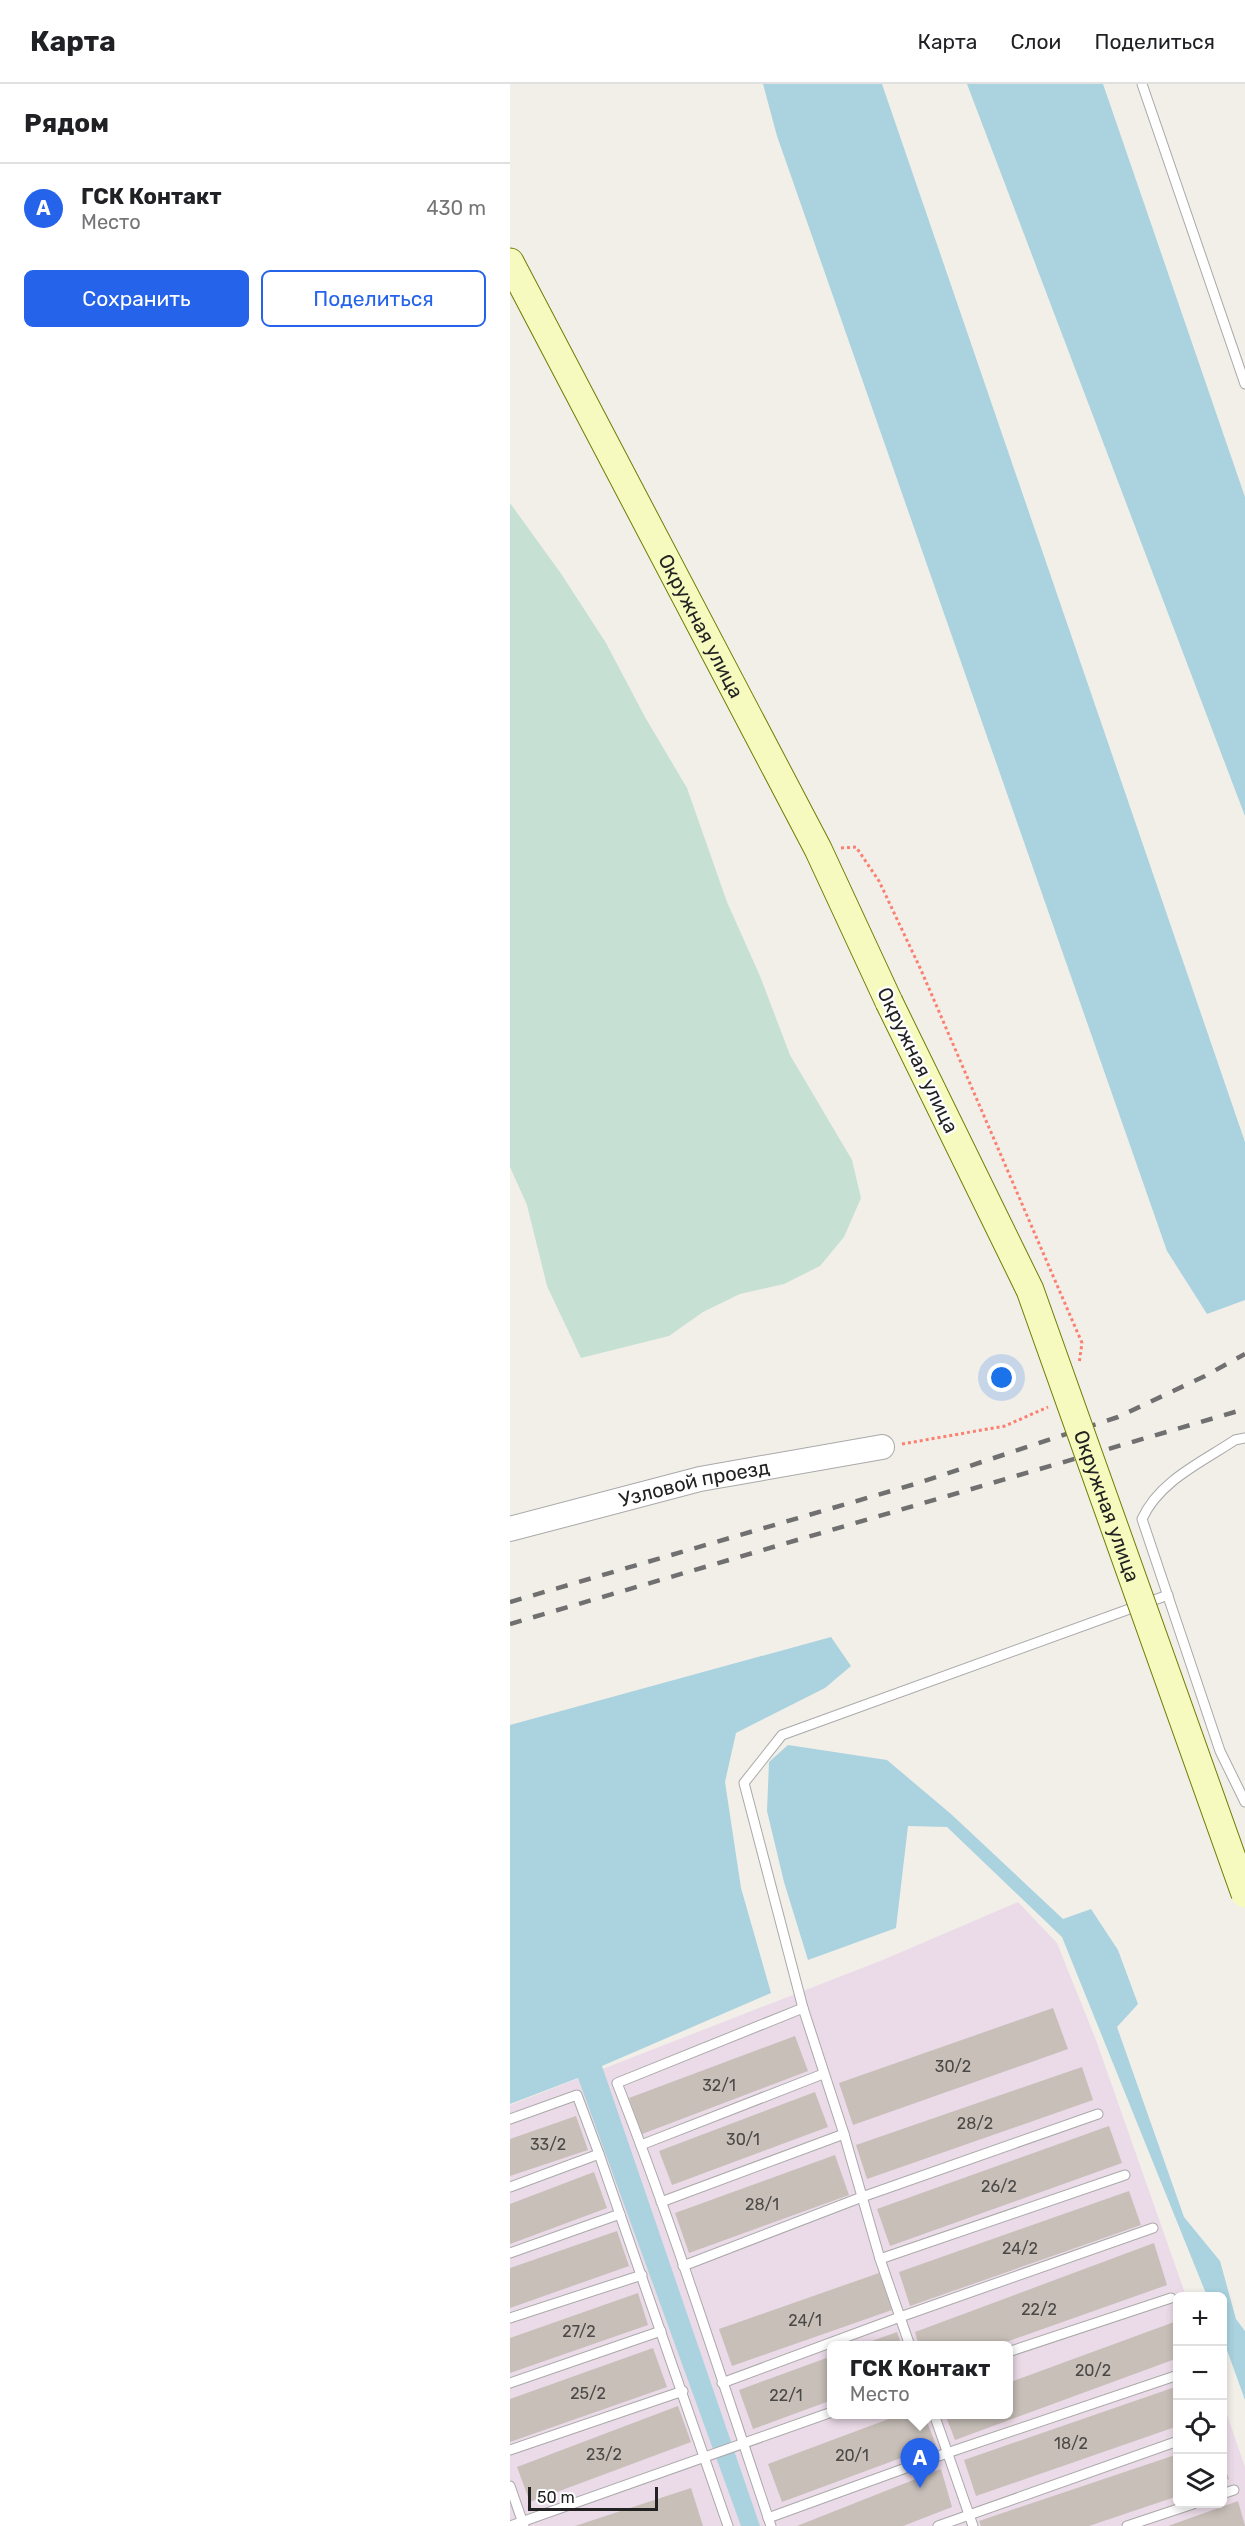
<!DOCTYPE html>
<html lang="ru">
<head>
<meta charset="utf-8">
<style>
  :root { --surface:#fff; --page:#f2f2f2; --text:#202124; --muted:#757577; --line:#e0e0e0; --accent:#2563eb }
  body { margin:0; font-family:Rubik,sans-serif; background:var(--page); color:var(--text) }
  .controls { position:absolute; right:18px; bottom:18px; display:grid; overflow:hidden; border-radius:9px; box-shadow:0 3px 9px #0003 }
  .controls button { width:54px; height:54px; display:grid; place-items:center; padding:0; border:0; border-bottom:2px solid var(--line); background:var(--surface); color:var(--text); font:30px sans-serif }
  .scale { position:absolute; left:18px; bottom:15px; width:130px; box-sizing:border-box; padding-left:6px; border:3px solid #222; border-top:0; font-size:16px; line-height:21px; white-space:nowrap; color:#222; -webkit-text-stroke:4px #fff; paint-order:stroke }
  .you { position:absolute; left:492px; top:1294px; width:21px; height:21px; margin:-15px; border:4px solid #fff; border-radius:50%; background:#1a73e8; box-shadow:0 0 0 9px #1a73e833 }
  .badge { display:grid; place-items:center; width:39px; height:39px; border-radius:50%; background:var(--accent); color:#fff; font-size:20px; font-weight:700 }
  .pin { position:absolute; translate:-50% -50px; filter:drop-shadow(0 2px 3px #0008) }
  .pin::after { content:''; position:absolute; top:32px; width:21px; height:18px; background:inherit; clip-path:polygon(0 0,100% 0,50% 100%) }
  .popup { position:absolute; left:317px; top:2257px; width:186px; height:78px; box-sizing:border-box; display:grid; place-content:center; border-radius:9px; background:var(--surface); filter:drop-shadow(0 2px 4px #0005); font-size:20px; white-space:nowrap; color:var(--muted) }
  .popup b { font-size:22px; color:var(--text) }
  .popup::after { content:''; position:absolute; left:50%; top:100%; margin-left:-12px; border:12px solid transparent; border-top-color:var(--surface) }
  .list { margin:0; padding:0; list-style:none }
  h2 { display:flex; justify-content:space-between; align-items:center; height:78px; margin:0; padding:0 24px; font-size:26px }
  h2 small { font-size:20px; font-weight:400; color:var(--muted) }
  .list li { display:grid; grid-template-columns:39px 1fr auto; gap:18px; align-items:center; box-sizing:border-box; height:90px; padding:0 24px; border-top:2px solid var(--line) }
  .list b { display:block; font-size:22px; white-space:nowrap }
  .list p { margin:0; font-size:20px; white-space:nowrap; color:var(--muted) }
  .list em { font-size:20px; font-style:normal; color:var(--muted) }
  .actions { display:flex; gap:12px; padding:18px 24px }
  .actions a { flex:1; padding:14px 0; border:2px solid var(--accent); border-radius:9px; text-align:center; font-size:21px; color:var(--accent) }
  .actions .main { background:var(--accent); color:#fff }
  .icon { flex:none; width:33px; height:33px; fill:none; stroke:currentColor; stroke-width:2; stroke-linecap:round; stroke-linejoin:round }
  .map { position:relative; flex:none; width:735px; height:2442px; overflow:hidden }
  header { display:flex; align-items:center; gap:36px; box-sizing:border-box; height:84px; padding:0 30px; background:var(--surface); border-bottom:2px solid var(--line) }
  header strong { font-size:28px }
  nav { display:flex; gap:33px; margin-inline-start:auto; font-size:21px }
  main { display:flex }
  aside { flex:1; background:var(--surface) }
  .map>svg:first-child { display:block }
  .industrial { fill:#ebdbe8; fill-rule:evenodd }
  .wetland { fill:#c6e0d4 }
  .water { fill:#aad3df }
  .building { fill:#c7bfb8 }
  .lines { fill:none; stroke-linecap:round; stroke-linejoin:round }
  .service-casing { stroke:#a9a9a9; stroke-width:11 }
  .tertiary-casing { stroke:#a9a9a9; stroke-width:26 }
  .secondary-casing { stroke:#707d05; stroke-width:29 }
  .path { stroke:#fa8072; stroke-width:3; stroke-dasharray:3 3; stroke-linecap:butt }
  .service { stroke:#fff; stroke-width:9 }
  .tertiary { stroke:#fff; stroke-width:24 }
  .secondary { stroke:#f7fabf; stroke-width:27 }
  .rail { stroke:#707070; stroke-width:4.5; stroke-dasharray:12 12; stroke-linecap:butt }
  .secondary-bridge-casing { stroke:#707d05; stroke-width:29; stroke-linecap:butt }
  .secondary-bridge { stroke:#f7fabf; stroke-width:27 }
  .labels { text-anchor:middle; stroke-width:4.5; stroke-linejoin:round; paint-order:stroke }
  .number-label { font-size:16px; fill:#4b4948 }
  .street-label { font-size:20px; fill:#222; stroke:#fff }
</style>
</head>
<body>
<header>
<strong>Карта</strong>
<nav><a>Карта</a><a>Слои</a><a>Поделиться</a></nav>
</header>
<main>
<aside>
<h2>Рядом<small></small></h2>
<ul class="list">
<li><span class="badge">A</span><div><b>ГСК Контакт</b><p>Место</p></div><em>430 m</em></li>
</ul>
<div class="actions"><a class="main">Сохранить</a><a>Поделиться</a></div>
</aside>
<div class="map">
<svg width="735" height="2442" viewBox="0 0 735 2442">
  <rect width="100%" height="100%" fill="#f2efe9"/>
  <path class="industrial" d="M 508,1818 L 547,1859 L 586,1956 L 676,2212 L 668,2212 L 668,2420 L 712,2420 L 713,2319 L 735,2383 L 735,2442 L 0,2442 L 0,2021 L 375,1875 ZM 322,2262 L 498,2262 L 498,2330 L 322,2330 Z"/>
  <path class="wetland" d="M 0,419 L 52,491 L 96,559 L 135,633 L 177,704 L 217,818 L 250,892 L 280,971 L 342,1076 L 351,1114 L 334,1153 L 310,1182 L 274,1200 L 230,1210 L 193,1228 L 159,1252 L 71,1274 L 37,1202 L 17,1121 L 0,1083 Z"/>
  <g class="water">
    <path d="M 253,0 L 372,0 L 735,1058 L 735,1216 L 697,1230 L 657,1167 L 267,52 Z"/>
    <path d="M 457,0 L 593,0 L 735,413 L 735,732 Z"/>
    <path d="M 321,1553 L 341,1582 L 315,1604 L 226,1649 L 215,1698 L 231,1804 L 261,1909 L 92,1982 L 250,2442 L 231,2442 L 68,1994 L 0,2020 L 0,1641 Z"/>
    <path d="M 278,1661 L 377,1676 L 441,1730 L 553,1835 L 581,1825 L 608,1866 L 628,1920 L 607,1943 L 674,2133 L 710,2177 L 726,2235 L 735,2247 L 735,2316 L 713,2255 L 712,2212 L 697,2212 L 552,1853 L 437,1743 L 398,1742 L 386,1844 L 298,1876 L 274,1798 L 257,1727 L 259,1678 Z"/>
  </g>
  <g class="building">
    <path d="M 543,1924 L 558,1965 L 343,2041 L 329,1999 Z"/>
    <path d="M 285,1952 L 298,1987 L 132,2050 L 119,2014 Z"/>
    <path d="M 572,1983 L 583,2016 L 357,2095 L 346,2061 Z"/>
    <path d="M 305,2008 L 318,2043 L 162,2101 L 149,2067 Z"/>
    <path d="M 66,2032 L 78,2066 L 0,2092 L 0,2055 Z"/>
    <path d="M 599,2042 L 612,2079 L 380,2162 L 367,2125 Z"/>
    <path d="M 325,2071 L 339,2111 L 179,2169 L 165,2129 Z"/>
    <path d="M 84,2088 L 97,2124 L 0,2160 L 0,2120 Z"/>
    <path d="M 619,2107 L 631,2141 L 400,2222 L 389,2188 Z"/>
    <path d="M 107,2147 L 119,2182 L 0,2224 L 0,2184 Z"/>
    <path d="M 644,2159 L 657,2201 L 485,2262 L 409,2262 L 405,2248 Z"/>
    <path d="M 369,2189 L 382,2226 L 222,2282 L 209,2245 Z"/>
    <path d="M 128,2209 L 138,2241 L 0,2289 L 0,2254 Z"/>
    <path d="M 667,2237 L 668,2274 L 445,2356 L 435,2330 L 498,2330 L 498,2299 Z"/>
    <path d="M 387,2248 L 392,2262 L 351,2262 L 351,2261 Z"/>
    <path d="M 143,2264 L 157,2303 L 0,2358 L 0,2315 Z"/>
    <path d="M 322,2272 L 322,2316 L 243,2345 L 229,2306 Z"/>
    <path d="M 668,2302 L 668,2342 L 466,2412 L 454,2376 Z"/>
    <path d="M 168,2322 L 181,2358 L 20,2418 L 7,2383 Z"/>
    <path d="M 392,2330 L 414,2330 L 426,2361 L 272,2418 L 258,2380 Z"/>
    <path d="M 668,2370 L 668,2412 L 579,2442 L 471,2442 L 469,2437 Z"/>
    <path d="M 712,2375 L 719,2395 L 712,2397 Z"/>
    <path d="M 431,2385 L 442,2423 L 393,2442 L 287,2442 Z"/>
    <path d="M 181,2404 L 193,2442 L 65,2442 Z"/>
    <path d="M 728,2417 L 735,2442 L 658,2442 Z"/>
  </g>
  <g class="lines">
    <g class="service-casing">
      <g id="service">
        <path d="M 632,0 L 735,300"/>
        <path d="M 735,1354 L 725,1356 C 692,1378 649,1397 632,1435 L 710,1667 L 735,1718"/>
        <path d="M 293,1924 L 234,1699 L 272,1651 L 658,1511"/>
        <path d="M 0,2035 L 67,2011 L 89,2070 L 0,2103"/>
        <path d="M 334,2050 L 370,2175 L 400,2262"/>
        <path d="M 131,2061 L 313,1990"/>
        <path d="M 89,2070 L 218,2442"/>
        <path d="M 151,2118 L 334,2050 L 293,1924 L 107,1999 C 164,2144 211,2294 261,2442"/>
        <path d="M 0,2169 L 110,2130"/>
        <path d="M 370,2175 L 615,2091"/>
        <path d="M 173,2182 L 352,2113 L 588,2030"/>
        <path d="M 0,2234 L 132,2191"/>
        <path d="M 498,2268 L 661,2214"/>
        <path d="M 0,2299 L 151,2247"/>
        <path d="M 212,2299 L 390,2233 L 643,2144"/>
        <path d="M 424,2330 L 463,2442"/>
        <path d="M 0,2366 L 173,2307"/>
        <path d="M 0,2402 L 14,2442"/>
        <path d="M 712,2410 L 724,2406"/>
        <path d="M 258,2434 L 437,2369 L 668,2291"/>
        <path d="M 0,2442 L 322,2328"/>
        <path d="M 428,2442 L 668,2357"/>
        <path d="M 617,2442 L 683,2420"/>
      </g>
    </g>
    <g class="tertiary-casing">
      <g id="tertiary">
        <path id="s1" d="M 0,1445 L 190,1395 L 372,1363"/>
      </g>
    </g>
    <g class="secondary-casing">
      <g id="secondary">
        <path id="s2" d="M 0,178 L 308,765 L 379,918"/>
      </g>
    </g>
    <g class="path">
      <path d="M 331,764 L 346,763 L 369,797 L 411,886 L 572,1259 L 569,1280"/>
      <path d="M 392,1360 L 495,1342 L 538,1323"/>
    </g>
    <use href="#service" class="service"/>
    <use href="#tertiary" class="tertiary"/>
    <use href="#secondary" class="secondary"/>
    <g class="rail">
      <path d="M 0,1518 L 405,1400 L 608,1333 L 695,1292 L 735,1270"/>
      <path d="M 0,1540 L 735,1325"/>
    </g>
    <g class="secondary-bridge-casing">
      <g id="secondary-bridge">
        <path id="s3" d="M 379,918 L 520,1206 L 735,1810"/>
      </g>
    </g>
    <use href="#secondary-bridge" class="secondary-bridge"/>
  </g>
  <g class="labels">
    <g class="number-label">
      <text x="443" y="1988">30/2</text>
      <text x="209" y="2007">32/1</text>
      <text x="465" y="2045">28/2</text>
      <text x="233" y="2061">30/1</text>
      <text x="38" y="2066">33/2</text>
      <text x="489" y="2108">26/2</text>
      <text x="252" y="2126">28/1</text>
      <text x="510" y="2170">24/2</text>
      <text x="529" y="2231">22/2</text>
      <text x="295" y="2242">24/1</text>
      <text x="69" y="2253">27/2</text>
      <text x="583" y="2292">20/2</text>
      <text x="78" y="2315">25/2</text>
      <text x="276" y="2317">22/1</text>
      <text x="561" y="2365">18/2</text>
      <text x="94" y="2376">23/2</text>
      <text x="342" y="2377">20/1</text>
    </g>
    <g class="street-label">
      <text dy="7" stroke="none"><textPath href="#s2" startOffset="411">Окружная улица</textPath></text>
      <text transform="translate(408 976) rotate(64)" y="7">Окружная улица</text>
      <text dy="7" stroke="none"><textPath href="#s1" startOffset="190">Узловой проезд</textPath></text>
      <text dy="7" stroke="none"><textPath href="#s3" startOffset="550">Окружная улица</textPath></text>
    </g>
  </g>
</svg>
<div class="controls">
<button>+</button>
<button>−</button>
<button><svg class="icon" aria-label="locate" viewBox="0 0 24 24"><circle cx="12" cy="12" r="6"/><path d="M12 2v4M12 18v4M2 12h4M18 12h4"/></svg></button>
<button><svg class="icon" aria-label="layers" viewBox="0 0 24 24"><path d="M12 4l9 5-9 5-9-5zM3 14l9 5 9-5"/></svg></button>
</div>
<div class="scale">50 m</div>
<div class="you"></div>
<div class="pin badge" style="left:410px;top:2404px">A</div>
<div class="popup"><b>ГСК Контакт</b>Место</div>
</div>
</main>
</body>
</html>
